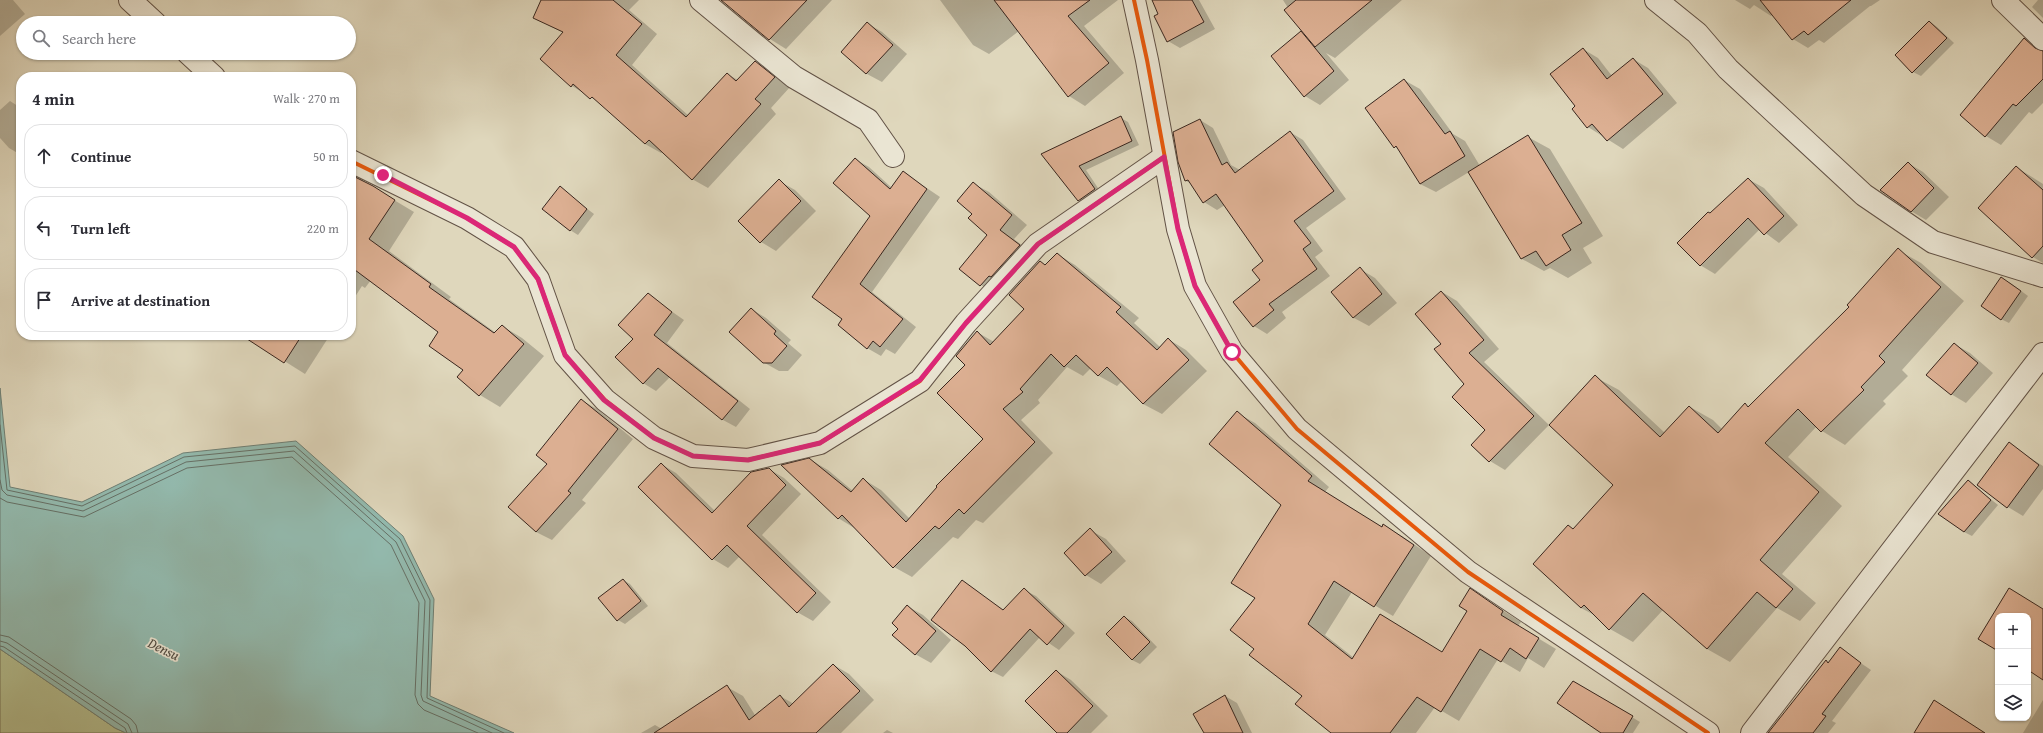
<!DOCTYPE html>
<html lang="en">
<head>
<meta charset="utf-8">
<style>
  :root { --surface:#fff; --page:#f7f7f7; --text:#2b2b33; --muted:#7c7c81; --line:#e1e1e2 }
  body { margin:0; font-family:"Gentium Book Plus",serif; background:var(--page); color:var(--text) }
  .controls { position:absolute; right:12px; bottom:12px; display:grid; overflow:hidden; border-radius:8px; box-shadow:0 1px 3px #0004 }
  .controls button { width:36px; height:36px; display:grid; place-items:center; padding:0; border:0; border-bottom:1px solid var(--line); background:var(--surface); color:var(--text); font:20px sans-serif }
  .stop { position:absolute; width:12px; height:12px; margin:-9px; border:3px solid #db2777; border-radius:50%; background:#fff }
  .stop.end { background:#db2777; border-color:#fff; box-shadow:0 1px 4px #0008 }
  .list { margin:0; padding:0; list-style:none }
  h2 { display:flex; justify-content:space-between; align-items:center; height:52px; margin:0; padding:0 16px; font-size:17px }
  h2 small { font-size:13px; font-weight:400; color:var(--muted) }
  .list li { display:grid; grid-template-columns:26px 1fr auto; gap:12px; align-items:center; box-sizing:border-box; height:64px; margin:0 8px 8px; padding:0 8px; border:1px solid var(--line); border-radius:16px }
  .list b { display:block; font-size:15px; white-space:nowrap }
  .list em { font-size:13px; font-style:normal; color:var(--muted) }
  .icon { flex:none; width:22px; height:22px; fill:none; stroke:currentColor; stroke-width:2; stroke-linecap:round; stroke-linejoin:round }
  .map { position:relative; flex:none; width:2043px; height:733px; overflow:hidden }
  .search { position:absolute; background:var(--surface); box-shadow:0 1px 3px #0004; left:16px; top:16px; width:340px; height:44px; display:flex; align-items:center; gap:10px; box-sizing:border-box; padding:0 14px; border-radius:22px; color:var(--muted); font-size:15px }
  .panel { position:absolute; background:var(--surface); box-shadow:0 1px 3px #0004; left:16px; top:72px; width:340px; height:268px; border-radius:16px }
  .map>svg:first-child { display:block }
  .green { fill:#b4be8f; stroke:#767256 }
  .water { fill:#93baae; stroke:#6f7f74 }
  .shadow { fill:#0003 }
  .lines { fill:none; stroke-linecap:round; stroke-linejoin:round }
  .shore { stroke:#667066; stroke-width:1 }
  .building { fill:#dcaf92; stroke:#39261e }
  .minor-casing { stroke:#625246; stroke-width:24 }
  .minor { stroke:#eae5d3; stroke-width:22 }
  .cycleway-casing { stroke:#eae5d3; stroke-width:6 }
  .cycleway { stroke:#e8590c; stroke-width:4 }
  .route { stroke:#db2777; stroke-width:5 }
  .labels { text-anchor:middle; stroke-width:3.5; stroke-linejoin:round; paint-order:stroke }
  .water-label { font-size:14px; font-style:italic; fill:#504b42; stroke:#eae5d3 }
</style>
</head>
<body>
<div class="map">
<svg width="2043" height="733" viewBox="0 0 2043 733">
  <rect width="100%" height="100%" fill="#dfd7bc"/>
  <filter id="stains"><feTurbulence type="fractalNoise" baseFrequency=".005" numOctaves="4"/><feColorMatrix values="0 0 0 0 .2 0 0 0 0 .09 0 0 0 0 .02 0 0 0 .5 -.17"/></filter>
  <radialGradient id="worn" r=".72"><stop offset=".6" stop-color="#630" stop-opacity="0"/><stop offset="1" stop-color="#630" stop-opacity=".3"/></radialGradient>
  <path class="green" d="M 0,649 L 115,728 L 126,733 L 0,733 Z"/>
  <path class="water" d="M 0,388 L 10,487 L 82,502 L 183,453 L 296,441 L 403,536 L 434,599 L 430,696 L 514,733 L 126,733 L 115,728 L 0,649 Z"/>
  <g class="shadow">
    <path d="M 0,0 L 13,0 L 25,14 L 0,36 Z"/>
    <path d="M 542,0 L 639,0 L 629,10 L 657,34 L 632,65 L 689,116 L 727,74 L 738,80 L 755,62 L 771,71 L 790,87 L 771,108 L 776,114 L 708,188 L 692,179 L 663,152 L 661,153 L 645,144 L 602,104 L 572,86 L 564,33 L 534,18 Z"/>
    <path d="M 722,0 L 832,0 L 786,49 L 770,39 Z"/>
    <path d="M 940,0 L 1118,0 L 1084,26 L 1124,73 L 1085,106 L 1069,96 L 1019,31 L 989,54 L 973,45 Z"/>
    <path d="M 1153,0 L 1199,0 L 1215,29 L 1180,48 L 1168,41 L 1160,14 Z"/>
    <path d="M 1283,0 L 1402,0 L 1335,58 L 1326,53 L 1349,80 L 1320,105 L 1305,96 L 1301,32 L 1305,35 Z"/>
    <path d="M 1735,0 L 1880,0 L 1871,6 L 1870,6 L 1824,43 L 1819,40 L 1808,48 L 1793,39 L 1773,14 L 1771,16 L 1754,5 L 1750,9 Z"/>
    <path d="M 2038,0 L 2043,0 L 2043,18 L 2032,7 Z"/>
    <path d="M 1930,22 L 1937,27 L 1954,43 L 1921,76 L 1913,72 Z"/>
    <path d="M 867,23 L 882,32 L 907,54 L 882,82 L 867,74 L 842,52 Z"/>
    <path d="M 1583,49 L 1598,58 L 1612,76 L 1633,59 L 1648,68 L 1677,103 L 1623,149 L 1588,127 L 1576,106 Z"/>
    <path d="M 2043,64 L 2043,103 L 2032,114 L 2029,112 L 2001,145 L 1986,136 L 1961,115 Z"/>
    <path d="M 1404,80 L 1420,89 L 1453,134 L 1465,141 L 1480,166 L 1528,137 L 1550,149 L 1603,236 L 1583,248 L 1592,263 L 1568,278 L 1550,268 L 1544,271 L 1522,259 L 1469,172 L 1436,192 L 1420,184 L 1398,149 L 1395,147 Z"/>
    <path d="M 10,101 L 21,108 L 21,155 L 9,148 L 0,138 L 0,110 Z"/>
    <path d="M 1121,118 L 1128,122 L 1139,145 L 1086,170 L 1102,194 L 1087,205 L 1079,200 L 1042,154 Z"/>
    <path d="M 1200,120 L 1213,128 L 1231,165 L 1240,170 L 1290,132 L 1303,140 L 1346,199 L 1306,228 L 1323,251 L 1315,257 L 1330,276 L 1282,312 L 1286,318 L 1267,334 L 1254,326 L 1235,302 L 1262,281 L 1265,262 L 1225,205 L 1217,210 L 1204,202 L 1192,184 L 1186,181 L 1179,162 Z"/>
    <path d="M 855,159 L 869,167 L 892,188 L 903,172 L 940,197 L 872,292 L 916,327 L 895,354 L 886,349 L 881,356 L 867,348 L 844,319 L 872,216 Z"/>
    <path d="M 1908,163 L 1923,172 L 1949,197 L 1926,220 L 1911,211 Z"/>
    <path d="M 2016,167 L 2043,184 L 2043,263 L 2033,257 Z"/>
    <path d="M 351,171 L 360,177 L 364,182 L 414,212 L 389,251 L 451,297 L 449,299 L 496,333 L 502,326 L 522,338 L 544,356 L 500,407 L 480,395 L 439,331 L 371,280 L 365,288 L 362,286 L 351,303 Z"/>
    <path d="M 1748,179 L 1764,188 L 1798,225 L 1779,243 L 1760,229 L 1715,274 L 1700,265 L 1710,214 Z"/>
    <path d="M 779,181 L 795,190 L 816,211 L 776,251 L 761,242 Z"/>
    <path d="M 974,184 L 989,192 L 1027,225 L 1014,239 L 1034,255 L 996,294 L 981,285 L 988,235 L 974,214 Z"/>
    <path d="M 560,188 L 594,214 L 578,235 L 570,230 Z"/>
    <path d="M 1898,250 L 1921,263 L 1964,301 L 1902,370 L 1908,376 L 1883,401 L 1886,404 L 1845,445 L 1822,431 L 1817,426 L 1788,457 L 1842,506 L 1782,574 L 1816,603 L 1800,621 L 1777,608 L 1730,662 L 1707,649 L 1663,610 L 1633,642 L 1610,629 L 1598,617 L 1581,608 L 1574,530 L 1615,485 L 1595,377 L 1619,390 L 1665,433 L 1690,407 L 1713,420 L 1722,429 L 1745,405 L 1749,407 L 1850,307 Z"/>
    <path d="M 1057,254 L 1075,265 L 1139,318 L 1134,323 L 1160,347 L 1168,339 L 1186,350 L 1207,371 L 1162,414 L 1143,404 L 1122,381 L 1117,386 L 1099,376 L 1091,368 L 1083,376 L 1067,367 L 1038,400 L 1040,403 L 1021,420 L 1053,453 L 983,523 L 976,520 L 958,539 L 953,537 L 912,577 L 894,567 L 856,529 L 838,518 L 809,459 L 828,470 L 853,491 L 863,479 L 881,490 L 910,519 L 984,439 L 966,365 L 977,332 L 994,342 L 1025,309 L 1040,262 L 1046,265 Z"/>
    <path d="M 1360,269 L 1375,278 L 1397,303 L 1369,326 L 1354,318 L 1332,292 Z"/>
    <path d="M 2009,282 L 2028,296 L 2009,323 L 2001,319 Z"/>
    <path d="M 1442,292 L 1457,301 L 1499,349 L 1484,362 L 1549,425 L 1505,470 L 1490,461 L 1472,445 L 1487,430 L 1466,384 L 1442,344 Z"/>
    <path d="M 648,295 L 684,320 L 667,343 L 750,409 L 736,427 L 723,420 L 670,377 L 656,391 L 643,383 L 634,339 Z"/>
    <path d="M 751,309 L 766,318 L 791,340 L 788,343 L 802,355 L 788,371 L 779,371 L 763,362 Z"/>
    <path d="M 243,335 L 330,335 L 305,374 Z"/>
    <path d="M 1954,344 L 1970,353 L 1993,373 L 1966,403 L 1951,394 Z"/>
    <path d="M 581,400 L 597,409 L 633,439 L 582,500 L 586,503 L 552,540 L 536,532 L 549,464 Z"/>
    <path d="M 1237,413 L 1255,423 L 1329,487 L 1325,492 L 1383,528 L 1384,526 L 1402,536 L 1431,556 L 1393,616 L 1352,592 L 1325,635 L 1354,658 L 1443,653 L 1469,611 L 1470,590 L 1521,622 L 1518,626 L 1556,649 L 1544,668 L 1528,658 L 1520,672 L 1498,659 L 1459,721 L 1435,707 L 1416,733 L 1333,733 L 1303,696 L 1256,649 L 1256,598 L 1282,505 Z"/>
    <path d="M 2009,444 L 2043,466 L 2043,489 L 2023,516 L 2008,507 L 1978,485 Z"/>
    <path d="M 661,464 L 676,473 L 715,511 L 769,469 L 784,478 L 801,494 L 762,535 L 831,602 L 813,621 L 797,612 L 740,556 L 728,568 L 713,559 Z"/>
    <path d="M 1968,481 L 1998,505 L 1972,536 L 1964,532 Z"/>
    <path d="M 1090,530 L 1106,539 L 1126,561 L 1101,584 L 1086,575 L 1065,553 Z"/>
    <path d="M 623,580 L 630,584 L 648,606 L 625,624 L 618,620 Z"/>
    <path d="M 962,582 L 1004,611 L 1024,590 L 1036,596 L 1075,633 L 1059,650 L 1040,637 L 1003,677 L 991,671 Z"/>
    <path d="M 907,606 L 923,615 L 951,640 L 931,663 L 915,654 L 899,629 Z"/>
    <path d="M 1124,617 L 1132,621 L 1157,647 L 1140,664 L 1132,660 L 1107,634 Z"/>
    <path d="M 1840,649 L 1871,670 L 1832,721 L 1836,723 L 1828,733 L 1781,733 L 1826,662 L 1829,664 Z"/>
    <path d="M 834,665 L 849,674 L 874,700 L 841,733 L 641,733 L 655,725 L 662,729 L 727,687 L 743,696 L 755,715 L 759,711 L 761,712 L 780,696 L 794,704 Z"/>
    <path d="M 1056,671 L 1071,680 L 1108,716 L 1091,733 L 1059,733 Z"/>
    <path d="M 1573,682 L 1640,722 L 1633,733 L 1603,733 Z"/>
    <path d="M 1225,696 L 1237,703 L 1252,733 L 1205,733 Z"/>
    <path d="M 2043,700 L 2043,733 L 2023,733 Z"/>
    <path d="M 887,730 L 893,733 L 883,733 Z"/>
  </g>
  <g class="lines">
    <g class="shore">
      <path d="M 0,425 L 7,490 L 82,506 L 184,457 L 295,446 L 400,539 L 430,600 L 427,698 L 504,733"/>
      <path d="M 0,480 L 2,490 L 7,495 L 83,511 L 186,462 L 294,451 L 396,542 L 425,601 L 421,695 L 423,701 L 492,733"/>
      <path d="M 0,498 L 7,502 L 84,517 L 187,468 L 292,457 L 391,545 L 419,603 L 415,695 L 418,704 L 424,710 L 478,733"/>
      <path d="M 0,635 L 9,637 L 131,719 L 136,725 L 138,733"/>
      <path d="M 0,641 L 7,643 L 128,724 L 132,733"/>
      <path d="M 0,646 L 4,647 L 125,728 L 127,733"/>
    </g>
  </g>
  <g class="building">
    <path d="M 541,0 L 613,0 L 642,24 L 616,55 L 686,117 L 727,73 L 736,81 L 755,61 L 775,77 L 755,99 L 761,104 L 692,180 L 649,140 L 645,144 L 592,97 L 590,99 L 573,84 L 571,87 L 540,59 L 563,32 L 533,18 Z"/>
    <path d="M 721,0 L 807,0 L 769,40 Z"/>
    <path d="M 994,0 L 1090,0 L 1068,16 L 1109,63 L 1068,97 Z"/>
    <path d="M 1152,0 L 1192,0 L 1204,22 L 1167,42 L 1154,16 L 1158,14 Z"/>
    <path d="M 1296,0 L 1372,0 L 1315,47 L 1284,10 Z"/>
    <path d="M 1760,0 L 1851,0 L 1808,35 L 1804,31 L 1792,40 Z"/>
    <path d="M 1929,21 L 1947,38 L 1912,73 L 1895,55 Z"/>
    <path d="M 867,22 L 893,45 L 866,74 L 841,52 Z"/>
    <path d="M 1301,31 L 1334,71 L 1304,97 L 1271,56 Z"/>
    <path d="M 2024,38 L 2035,48 L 2043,51 L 2043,79 L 2016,106 L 2013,104 L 1985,137 L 1960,115 Z"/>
    <path d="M 1583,48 L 1607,79 L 1633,58 L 1663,94 L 1607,141 L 1592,124 L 1587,128 L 1572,109 L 1575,106 L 1550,74 Z"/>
    <path d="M 1404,79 L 1445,134 L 1450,131 L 1465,156 L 1420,184 L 1396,146 L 1394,148 L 1365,108 Z"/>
    <path d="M 1121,116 L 1132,141 L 1079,166 L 1095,189 L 1078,201 L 1041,154 Z"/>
    <path d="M 1200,119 L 1222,165 L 1227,162 L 1235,173 L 1290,131 L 1334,191 L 1294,221 L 1311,243 L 1303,249 L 1317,269 L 1269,304 L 1274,310 L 1253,327 L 1233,302 L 1260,280 L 1252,270 L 1263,261 L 1216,194 L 1203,203 L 1188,180 L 1185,181 L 1178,162 L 1173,132 Z"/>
    <path d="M 1528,135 L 1582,223 L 1562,235 L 1571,250 L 1546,266 L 1536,251 L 1521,259 L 1468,172 Z"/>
    <path d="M 855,158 L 890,189 L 903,171 L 927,189 L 860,284 L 903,319 L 880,347 L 873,341 L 867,349 L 838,325 L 842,319 L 812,297 L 870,216 L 833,183 Z"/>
    <path d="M 1908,162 L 1934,188 L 1911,212 L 1880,190 Z"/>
    <path d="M 2016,166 L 2043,190 L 2043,246 L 2032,258 L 1978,208 Z"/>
    <path d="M 351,175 L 373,186 L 395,200 L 369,239 L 431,284 L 429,287 L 494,333 L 502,325 L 524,344 L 479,396 L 457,377 L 463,370 L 429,346 L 438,332 L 351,267 Z"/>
    <path d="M 1748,178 L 1784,216 L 1764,235 L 1748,218 L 1700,266 L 1677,243 L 1708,212 L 1710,213 Z"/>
    <path d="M 779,179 L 801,201 L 760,243 L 738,221 Z"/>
    <path d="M 973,182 L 1012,215 L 1000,230 L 1020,245 L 991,277 L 989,276 L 980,286 L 959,269 L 987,235 L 968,218 L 972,214 L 957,201 Z"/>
    <path d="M 560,186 L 587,209 L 570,231 L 542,209 Z"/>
    <path d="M 1898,248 L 1941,287 L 1879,356 L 1885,362 L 1861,387 L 1864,390 L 1821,432 L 1798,409 L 1765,443 L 1819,492 L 1760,560 L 1793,589 L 1776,608 L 1757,592 L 1707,649 L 1643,593 L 1609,630 L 1584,605 L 1581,608 L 1533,564 L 1568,525 L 1573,529 L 1613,485 L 1549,425 L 1595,375 L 1660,437 L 1689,406 L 1718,433 L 1745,403 L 1748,407 L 1849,307 L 1847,305 Z"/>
    <path d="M 1057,253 L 1121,307 L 1116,312 L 1157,350 L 1168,338 L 1189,360 L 1143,404 L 1107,367 L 1098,376 L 1076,355 L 1064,367 L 1051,354 L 1020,389 L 1023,392 L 1003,409 L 1035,442 L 964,514 L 959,509 L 939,529 L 935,526 L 893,568 L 842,515 L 838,519 L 781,465 L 809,458 L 851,492 L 863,478 L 906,522 L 937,487 L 936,486 L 983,439 L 937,393 L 965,365 L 956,356 L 977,331 L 990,345 L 1024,309 L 1009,295 L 1040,261 L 1045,265 Z"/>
    <path d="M 1360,267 L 1382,294 L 1353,318 L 1331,292 Z"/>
    <path d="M 2001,277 L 2021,291 L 2001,320 L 1981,306 Z"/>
    <path d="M 1441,291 L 1484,340 L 1469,353 L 1534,416 L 1489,462 L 1471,445 L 1485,430 L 1452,397 L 1464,384 L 1434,349 L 1441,344 L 1415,314 Z"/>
    <path d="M 648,293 L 672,312 L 654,335 L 738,401 L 722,420 L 658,368 L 643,384 L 615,357 L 633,339 L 618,325 Z"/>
    <path d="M 751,308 L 776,331 L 774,334 L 787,346 L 772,363 L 763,363 L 729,332 Z"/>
    <path d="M 241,335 L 302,335 L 284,363 Z"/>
    <path d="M 1954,343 L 1978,363 L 1951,395 L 1926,375 Z"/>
    <path d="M 581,399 L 618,429 L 568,491 L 571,493 L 536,532 L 508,507 L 547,464 L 536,455 Z"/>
    <path d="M 1237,411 L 1312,476 L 1308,481 L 1382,527 L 1383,524 L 1414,545 L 1374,607 L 1334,581 L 1308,624 L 1352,659 L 1380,614 L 1442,652 L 1467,611 L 1459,606 L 1470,588 L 1503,611 L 1501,615 L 1539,638 L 1526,659 L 1510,648 L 1501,662 L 1480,649 L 1441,712 L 1417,697 L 1390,733 L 1331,733 L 1295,704 L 1302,696 L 1249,655 L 1254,649 L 1230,630 L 1255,598 L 1231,583 L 1281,505 L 1209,444 Z"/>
    <path d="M 2009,442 L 2039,465 L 2007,508 L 1977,485 Z"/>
    <path d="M 661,463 L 712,513 L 751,472 L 769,468 L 786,485 L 747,526 L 816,593 L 797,613 L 727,545 L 712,560 L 638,487 Z"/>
    <path d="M 1968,480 L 1991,500 L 1964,532 L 1938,514 Z"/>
    <path d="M 1090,528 L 1112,552 L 1085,576 L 1064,553 Z"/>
    <path d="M 623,579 L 641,601 L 617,621 L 598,598 Z"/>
    <path d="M 962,580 L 1003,610 L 1024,588 L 1064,626 L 1047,645 L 1030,629 L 991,672 L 965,646 L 931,620 Z"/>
    <path d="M 2009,588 L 2043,609 L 2043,680 L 2028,670 L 2028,616 L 1998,616 L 1998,651 L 1978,639 Z"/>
    <path d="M 907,605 L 936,631 L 915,655 L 892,635 L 898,629 L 892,623 Z"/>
    <path d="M 1124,616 L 1150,642 L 1132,660 L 1106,634 Z"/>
    <path d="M 1840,647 L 1861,663 L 1822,714 L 1826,716 L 1813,733 L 1768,733 L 1826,660 L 1828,663 Z"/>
    <path d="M 833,664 L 860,691 L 816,733 L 654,733 L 727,685 L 749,720 L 780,695 L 789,707 Z"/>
    <path d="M 1056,670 L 1093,706 L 1067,733 L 1057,733 L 1025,701 Z"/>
    <path d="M 1573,681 L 1633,716 L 1623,733 L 1601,733 L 1557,703 Z"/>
    <path d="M 1225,695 L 1243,733 L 1204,733 L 1193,714 Z"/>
    <path d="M 1934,700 L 1985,733 L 1914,733 Z"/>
  </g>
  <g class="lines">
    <g class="minor-casing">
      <g id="minor">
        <path d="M 130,0 L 155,23"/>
        <path d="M 701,0 L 794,77 L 868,120 L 893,156"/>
        <path d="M 1134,0 L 1147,60 L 1178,229 L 1195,286 L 1232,352 L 1297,429 L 1468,572 L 1708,733"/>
        <path d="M 1656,0 L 1697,33 L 1728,69 L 1864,195 L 1933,242 L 2043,276"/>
        <path d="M 2003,0 L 2043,39"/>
        <path d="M 188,53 L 214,77"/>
        <path d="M 351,161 L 467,218 L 514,247 L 538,279 L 565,355 L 605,400 L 654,438 L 693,456 L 748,460 L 820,443 L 920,381 L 966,323 L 1038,244 L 1164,157"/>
        <path d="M 1752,733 L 2043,354"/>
      </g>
    </g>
    <use href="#minor" class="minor"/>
    <g class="cycleway-casing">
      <g id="cycleway">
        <path d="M 1134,0 L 1147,60 L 1178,229 L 1195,286 L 1232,352 L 1297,429 L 1468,572 L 1708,733"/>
        <path d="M 351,161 L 467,218 L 514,247 L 538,279 L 565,355 L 605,400 L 654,438 L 693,456 L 748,460 L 820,443 L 920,381 L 966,323 L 1038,244 L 1164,157"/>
      </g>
    </g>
    <use href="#cycleway" class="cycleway"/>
  </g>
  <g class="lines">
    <path class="route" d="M 383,175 L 467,218 L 514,247 L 538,279 L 565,355 L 604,400 L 654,438 L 693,456 L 748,460 L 820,443 L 920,380 L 966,323 L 1038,244 L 1164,157 L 1178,229 L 1195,286 L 1232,352"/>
  </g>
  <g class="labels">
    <g class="water-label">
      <text transform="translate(164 649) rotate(26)" y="5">Densu</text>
    </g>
  </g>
  <rect width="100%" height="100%" filter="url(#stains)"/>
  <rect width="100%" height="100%" fill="url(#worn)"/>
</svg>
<div class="controls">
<button>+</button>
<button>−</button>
<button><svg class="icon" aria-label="layers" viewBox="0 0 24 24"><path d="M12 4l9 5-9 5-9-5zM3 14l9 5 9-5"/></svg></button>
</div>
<div class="stop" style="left:1232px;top:352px"></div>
<div class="stop end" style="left:383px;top:175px"></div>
<div class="search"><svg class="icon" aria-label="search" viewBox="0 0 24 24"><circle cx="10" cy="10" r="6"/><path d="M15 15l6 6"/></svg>Search here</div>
<section class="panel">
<h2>4 min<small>Walk · 270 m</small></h2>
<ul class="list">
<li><svg class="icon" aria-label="ahead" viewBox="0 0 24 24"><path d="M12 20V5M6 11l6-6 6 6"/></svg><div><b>Continue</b></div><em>50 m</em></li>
<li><svg class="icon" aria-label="left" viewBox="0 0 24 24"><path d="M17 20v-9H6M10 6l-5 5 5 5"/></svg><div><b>Turn left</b></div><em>220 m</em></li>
<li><svg class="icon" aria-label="arrive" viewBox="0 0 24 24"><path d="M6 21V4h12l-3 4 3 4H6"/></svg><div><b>Arrive at destination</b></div></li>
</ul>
</section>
</div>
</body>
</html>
